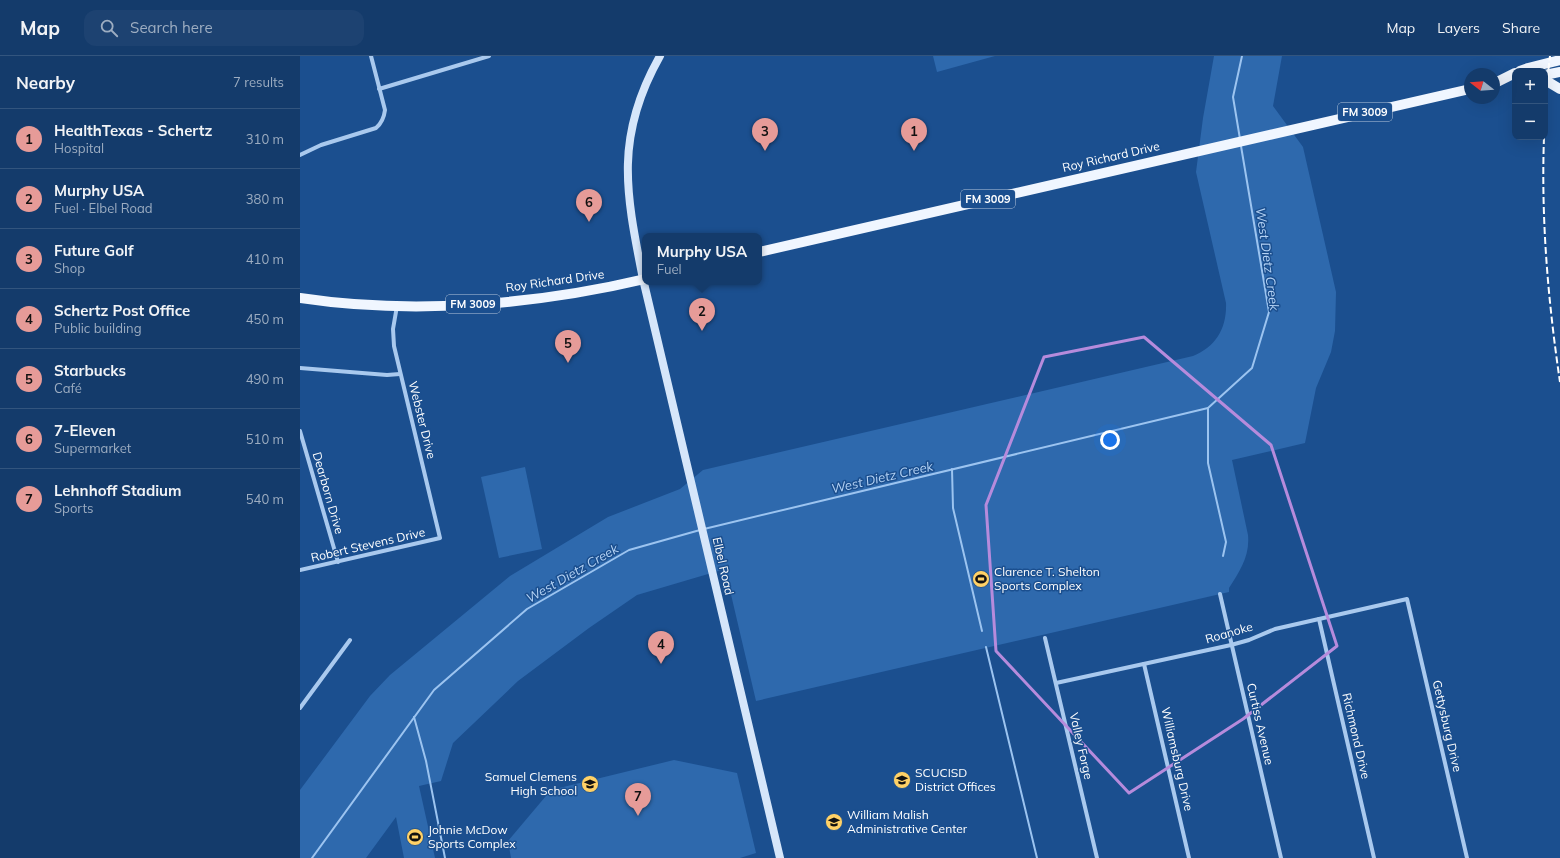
<!DOCTYPE html>
<html lang="en">
<head>
<meta charset="utf-8">
<style>
  :root { --surface:#143b6b; --page:#1d4271; --text:#f1f3f6; --muted:#9dadc1; --line:#33557e; --accent:#e69b98 }
  body { margin:0; font-family:Mulish,sans-serif; background:var(--page); color:var(--text) }
  .controls { position:absolute; right:12px; top:12px; display:grid; overflow:hidden; border-radius:8px; box-shadow:0 4px 16px #0002 }
  .controls button { width:36px; height:36px; display:grid; place-items:center; padding:0; border:0; border-bottom:1px solid var(--line); background:var(--surface); color:var(--text); font:20px sans-serif }
  .compass { position:absolute; left:1164px; top:12px; width:36px; height:36px; border-radius:50%; background:var(--surface); box-shadow:0 4px 16px #0002; rotate:287deg }
  .you { position:absolute; left:810px; top:384px; width:14px; height:14px; margin:-10px; border:3px solid #fff; border-radius:50%; background:#1a73e8; box-shadow:0 0 0 6px #1a73e833 }
  .badge { display:grid; place-items:center; width:26px; height:26px; border-radius:50%; background:var(--accent); color:#111; font-size:13px; font-weight:700 }
  .pin { position:absolute; translate:-50% -33px; filter:drop-shadow(0 1px 2px #0008) }
  .pin::after { content:''; position:absolute; top:21px; width:14px; height:12px; background:inherit; clip-path:polygon(0 0,100% 0,50% 100%) }
  .popup { position:absolute; left:342px; top:177px; width:120px; height:52px; box-sizing:border-box; display:grid; place-content:center; border-radius:8px; background:var(--surface); filter:drop-shadow(0 1px 3px #0005); font-size:13px; white-space:nowrap; color:var(--muted) }
  .popup b { font-size:15px; color:var(--text) }
  .popup::after { content:''; position:absolute; left:50%; top:100%; margin-left:-8px; border:8px solid transparent; border-top-color:var(--surface) }
  .list { margin:0; padding:0; list-style:none }
  h2 { display:flex; justify-content:space-between; align-items:center; height:52px; margin:0; padding:0 16px; font-size:17px }
  h2 small { font-size:13px; font-weight:400; color:var(--muted) }
  .list li { display:grid; grid-template-columns:26px 1fr auto; gap:12px; align-items:center; box-sizing:border-box; height:60px; padding:0 16px; border-top:1px solid var(--line) }
  .list b { display:block; font-size:15px; white-space:nowrap }
  .list p { margin:0; font-size:13px; white-space:nowrap; color:var(--muted) }
  .list em { font-size:13px; font-style:normal; color:var(--muted) }
  .icon { flex:none; width:22px; height:22px; fill:none; stroke:currentColor; stroke-width:2; stroke-linecap:round; stroke-linejoin:round }
  .map { position:relative; flex:none; width:1260px; height:802px; overflow:hidden }
  header { display:flex; align-items:center; gap:24px; box-sizing:border-box; height:56px; padding:0 20px; background:var(--surface); border-bottom:1px solid var(--line) }
  header strong { font-size:19px }
  nav { display:flex; gap:22px; margin-inline-start:auto; font-size:14px }
  .search { width:280px; height:36px; background:var(--page); display:flex; align-items:center; gap:10px; box-sizing:border-box; padding:0 14px; border-radius:12px; color:var(--muted); font-size:15px }
  main { display:flex }
  aside { flex:1; background:var(--surface) }
  .map>svg:first-child { display:block }
  .green { fill:#2e69ad }
  .lines { fill:none; stroke-linecap:round; stroke-linejoin:round }
  .stream { stroke:#9cc4f0; stroke-width:2 }
  .street { stroke:#a9c9ee; stroke-width:4 }
  .secondary { stroke:#d6e6fa; stroke-width:8 }
  .primary { stroke:#f0f6ff; stroke-width:10 }
  .rail { stroke:#fff; stroke-width:2; stroke-dasharray:7 3; stroke-linecap:butt }
  .marked { fill:none; stroke:#b68bdc; stroke-width:3; stroke-linejoin:round }
  .labels { text-anchor:middle; stroke-width:3; stroke-linejoin:round; paint-order:stroke }
  .shield { fill:#1b4f8f; stroke:#bbcadd; stroke-width:1 }
  .shield-label { font-size:11px; font-weight:bold; fill:#fff }
  .street-label { font-size:12px; fill:#fff; stroke:#1b4f8f }
  .poi-label { font-size:12px; fill:#fff; stroke:#1b4f8f; text-anchor:start }
  .water-label { font-size:13px; font-style:italic; fill:#b5d3f5; stroke:#1b4f8f }
</style>
</head>
<body>
<header>
<strong>Map</strong>
<div class="search"><svg class="icon" aria-label="search" viewBox="0 0 24 24"><circle cx="10" cy="10" r="6"/><path d="M15 15l6 6"/></svg>Search here</div>
<nav><a>Map</a><a>Layers</a><a>Share</a></nav>
</header>
<main>
<aside>
<h2>Nearby<small>7 results</small></h2>
<ul class="list">
<li><span class="badge">1</span><div><b>HealthTexas - Schertz</b><p>Hospital</p></div><em>310 m</em></li>
<li><span class="badge">2</span><div><b>Murphy USA</b><p>Fuel · Elbel Road</p></div><em>380 m</em></li>
<li><span class="badge">3</span><div><b>Future Golf</b><p>Shop</p></div><em>410 m</em></li>
<li><span class="badge">4</span><div><b>Schertz Post Office</b><p>Public building</p></div><em>450 m</em></li>
<li><span class="badge">5</span><div><b>Starbucks</b><p>Café</p></div><em>490 m</em></li>
<li><span class="badge">6</span><div><b>7-Eleven</b><p>Supermarket</p></div><em>510 m</em></li>
<li><span class="badge">7</span><div><b>Lehnhoff Stadium</b><p>Sports</p></div><em>540 m</em></li>
</ul>
</aside>
<div class="map">
<svg width="1260" height="802" viewBox="0 0 1260 802">
  <rect width="100%" height="100%" fill="#1b4f8f"/>
  <g class="green">
    <path d="M 633,0 L 695,0 L 637,16 Z"/>
    <path d="M 914,0 L 982,0 L 973,50 L 1003,91 L 1036,236 L 1035,275 L 1031,296 L 1016,332 L 1005,387 L 932,404 L 948,479 C 950,500 940,515 929,532 L 929,536 L 456,645 L 425,513 L 337,539 L 289,572 L 218,625 L 153,687 L 141,725 L 119,730 L 135,802 L 104,802 L 96,761 L 66,802 L 0,802 L 0,734 L 70,640 L 90,619 L 210,520 L 308,461 L 380,433 L 403,414 L 893,300 C 916,291 927,272 926,247 L 896,116 L 903,62 Z"/>
    <path d="M 225,411 L 242,493 L 199,502 L 181,421 Z"/>
    <path d="M 374,704 L 437,717 L 456,797 L 440,802 L 211,802 L 208,785 L 251,734 Z"/>
  </g>
  <g class="lines">
    <g class="stream">
      <path d="M 940,83 L 933,41 L 942,0"/>
      <path d="M 908,352 L 908,407 L 926,486 L 923,500"/>
      <path d="M 652,413 L 653,452 L 682,575"/>
      <path d="M 404,473 L 908,352 L 952,312 L 969,256 L 941,90"/>
      <path d="M 686,591 L 737,802"/>
      <path d="M 114,661 L 126,705 L 145,802"/>
      <path d="M 12,802 L 134,634 L 227,553 L 329,494 L 400,474"/>
    </g>
    <g class="street">
      <path d="M 79,33 L 189,0"/>
      <path d="M 0,99 L 21,89 L 76,72 C 82,67 84,62 85,54 L 71,0"/>
      <path d="M 0,312 L 87,319 L 100,318"/>
      <path d="M 0,375 L 38,506"/>
      <path d="M 0,514 L 140,482 L 94,290 L 93,273 L 97,250"/>
      <path d="M 920,538 L 981,802"/>
      <path d="M 1019,563 L 1074,802"/>
      <path d="M 745,582 L 797,802"/>
      <path d="M 844,608 L 889,802"/>
      <path d="M 756,627 L 931,589 L 949,584 L 975,573 L 1107,543 L 1167,802"/>
      <path d="M 0,652 L 50,584"/>
    </g>
    <path class="secondary" d="M 360,0 C 314,81 326,137 343,223 L 480,802"/>
    <g class="primary">
      <path d="M 1220,15 L 1228,12 L 1260,4"/>
      <path d="M 1245,19 L 1260,16"/>
      <path d="M 1245,24 L 1260,33"/>
      <path d="M 1195,27 L 1215,17"/>
      <path d="M 459,196 L 1170,33"/>
      <path d="M 0,242 C 112,259 235,249 345,223"/>
    </g>
    <g class="rail">
      <path d="M 1245,44 L 1250,0"/>
      <path d="M 1244,81 C 1241,163 1248,245 1260,326"/>
    </g>
  </g>
  <path class="marked" d="M 844,281 L 971,389 L 1037,590 L 943,663 L 829,737 L 696,595 L 686,449 L 744,301 Z"/>
  <defs>
    <g id="stadium-disc" transform="scale(0.9)"><circle r="9.5" fill="#ffd166" stroke="#1b4f8f"/><path d="M0-5a6.5 5 0 1 0 0 10a6.5 5 0 1 0 0-10ZM-3.5-1.8h7v3.6h-7Z" fill="#111"/></g>
    <g id="school-disc" transform="scale(0.9)"><circle r="9.5" fill="#ffd166" stroke="#1b4f8f"/><path d="M0-5L7-2L0 1L-7-2ZM-4 1L0 2.5L4 1V4Q0 6-4 4Z" fill="#111"/></g>
  </defs>
  <g fill-rule="evenodd">
    <use href="#stadium-disc" x="681" y="523"/>
    <use href="#school-disc" x="602" y="724"/>
    <use href="#school-disc" x="290" y="728"/>
    <use href="#school-disc" x="534" y="766"/>
    <use href="#stadium-disc" x="115" y="781"/>
  </g>
  <g class="labels">
    <g class="shield">
      <rect x="1038" y="47" width="54" height="18" rx="3"/>
      <rect x="661" y="134" width="54" height="18" rx="3"/>
      <rect x="146" y="239" width="54" height="18" rx="3"/>
    </g>
    <g class="shield-label">
      <text x="1065" y="60">FM 3009</text>
      <text x="688" y="147">FM 3009</text>
      <text x="173" y="252">FM 3009</text>
    </g>
    <g class="street-label">
      <text transform="translate(811 101) rotate(-13)" y="4">Roy Richard Drive</text>
      <text transform="translate(255 225) rotate(-8)" y="4">Roy Richard Drive</text>
      <text transform="translate(122 364) rotate(76)" y="4">Webster Drive</text>
      <text transform="translate(28 437) rotate(74)" y="4">Dearborn Drive</text>
      <text transform="translate(68 489) rotate(-13)" y="4">Robert Stevens Drive</text>
      <text transform="translate(423 510) rotate(77)" y="4">Elbel Road</text>
      <text transform="translate(929 577) rotate(-16)" y="4">Roanoke</text>
      <text transform="translate(960 668) rotate(77)" y="4">Curtiss Avenue</text>
      <text transform="translate(1147 670) rotate(77)" y="4">Gettysburg Drive</text>
      <text transform="translate(1056 680) rotate(77)" y="4">Richmond Drive</text>
      <text transform="translate(781 690) rotate(77)" y="4">Valley Forge</text>
      <text transform="translate(877 703) rotate(77)" y="4">Williamsburg Drive</text>
    </g>
    <g class="poi-label">
      <text x="694" y="520">Clarence T. Shelton<tspan x="694" dy="14">Sports Complex</tspan></text>
      <text x="615" y="721">SCUCISD<tspan x="615" dy="14">District Offices</tspan></text>
      <text x="277" y="725" text-anchor="end">Samuel Clemens<tspan x="277" dy="14">High School</tspan></text>
      <text x="547" y="763">William Malish<tspan x="547" dy="14">Administrative Center</tspan></text>
      <text x="128" y="778">Johnie McDow<tspan x="128" dy="14">Sports Complex</tspan></text>
    </g>
    <g class="water-label">
      <text transform="translate(968 203) rotate(82)" y="5">West Dietz Creek</text>
      <text transform="translate(582 421) rotate(-13)" y="5">West Dietz Creek</text>
      <text transform="translate(272 517) rotate(-30)" y="5">West Dietz Creek</text>
    </g>
  </g>
</svg>
<div class="controls">
<button>+</button>
<button>−</button>
</div>
<svg class="compass" viewBox="-18 -18 36 36"><path d="M0-13l5 13h-10z" fill="#e53935"/><path d="M0 13l5-13h-10z" fill="#9dadc1"/></svg>
<div class="you"></div>
<div class="pin badge" style="left:614px;top:95px">1</div>
<div class="pin badge" style="left:402px;top:275px">2</div>
<div class="popup"><b>Murphy USA</b>Fuel</div>
<div class="pin badge" style="left:465px;top:95px">3</div>
<div class="pin badge" style="left:361px;top:608px">4</div>
<div class="pin badge" style="left:268px;top:307px">5</div>
<div class="pin badge" style="left:289px;top:166px">6</div>
<div class="pin badge" style="left:338px;top:760px">7</div>
</div>
</main>
</body>
</html>
